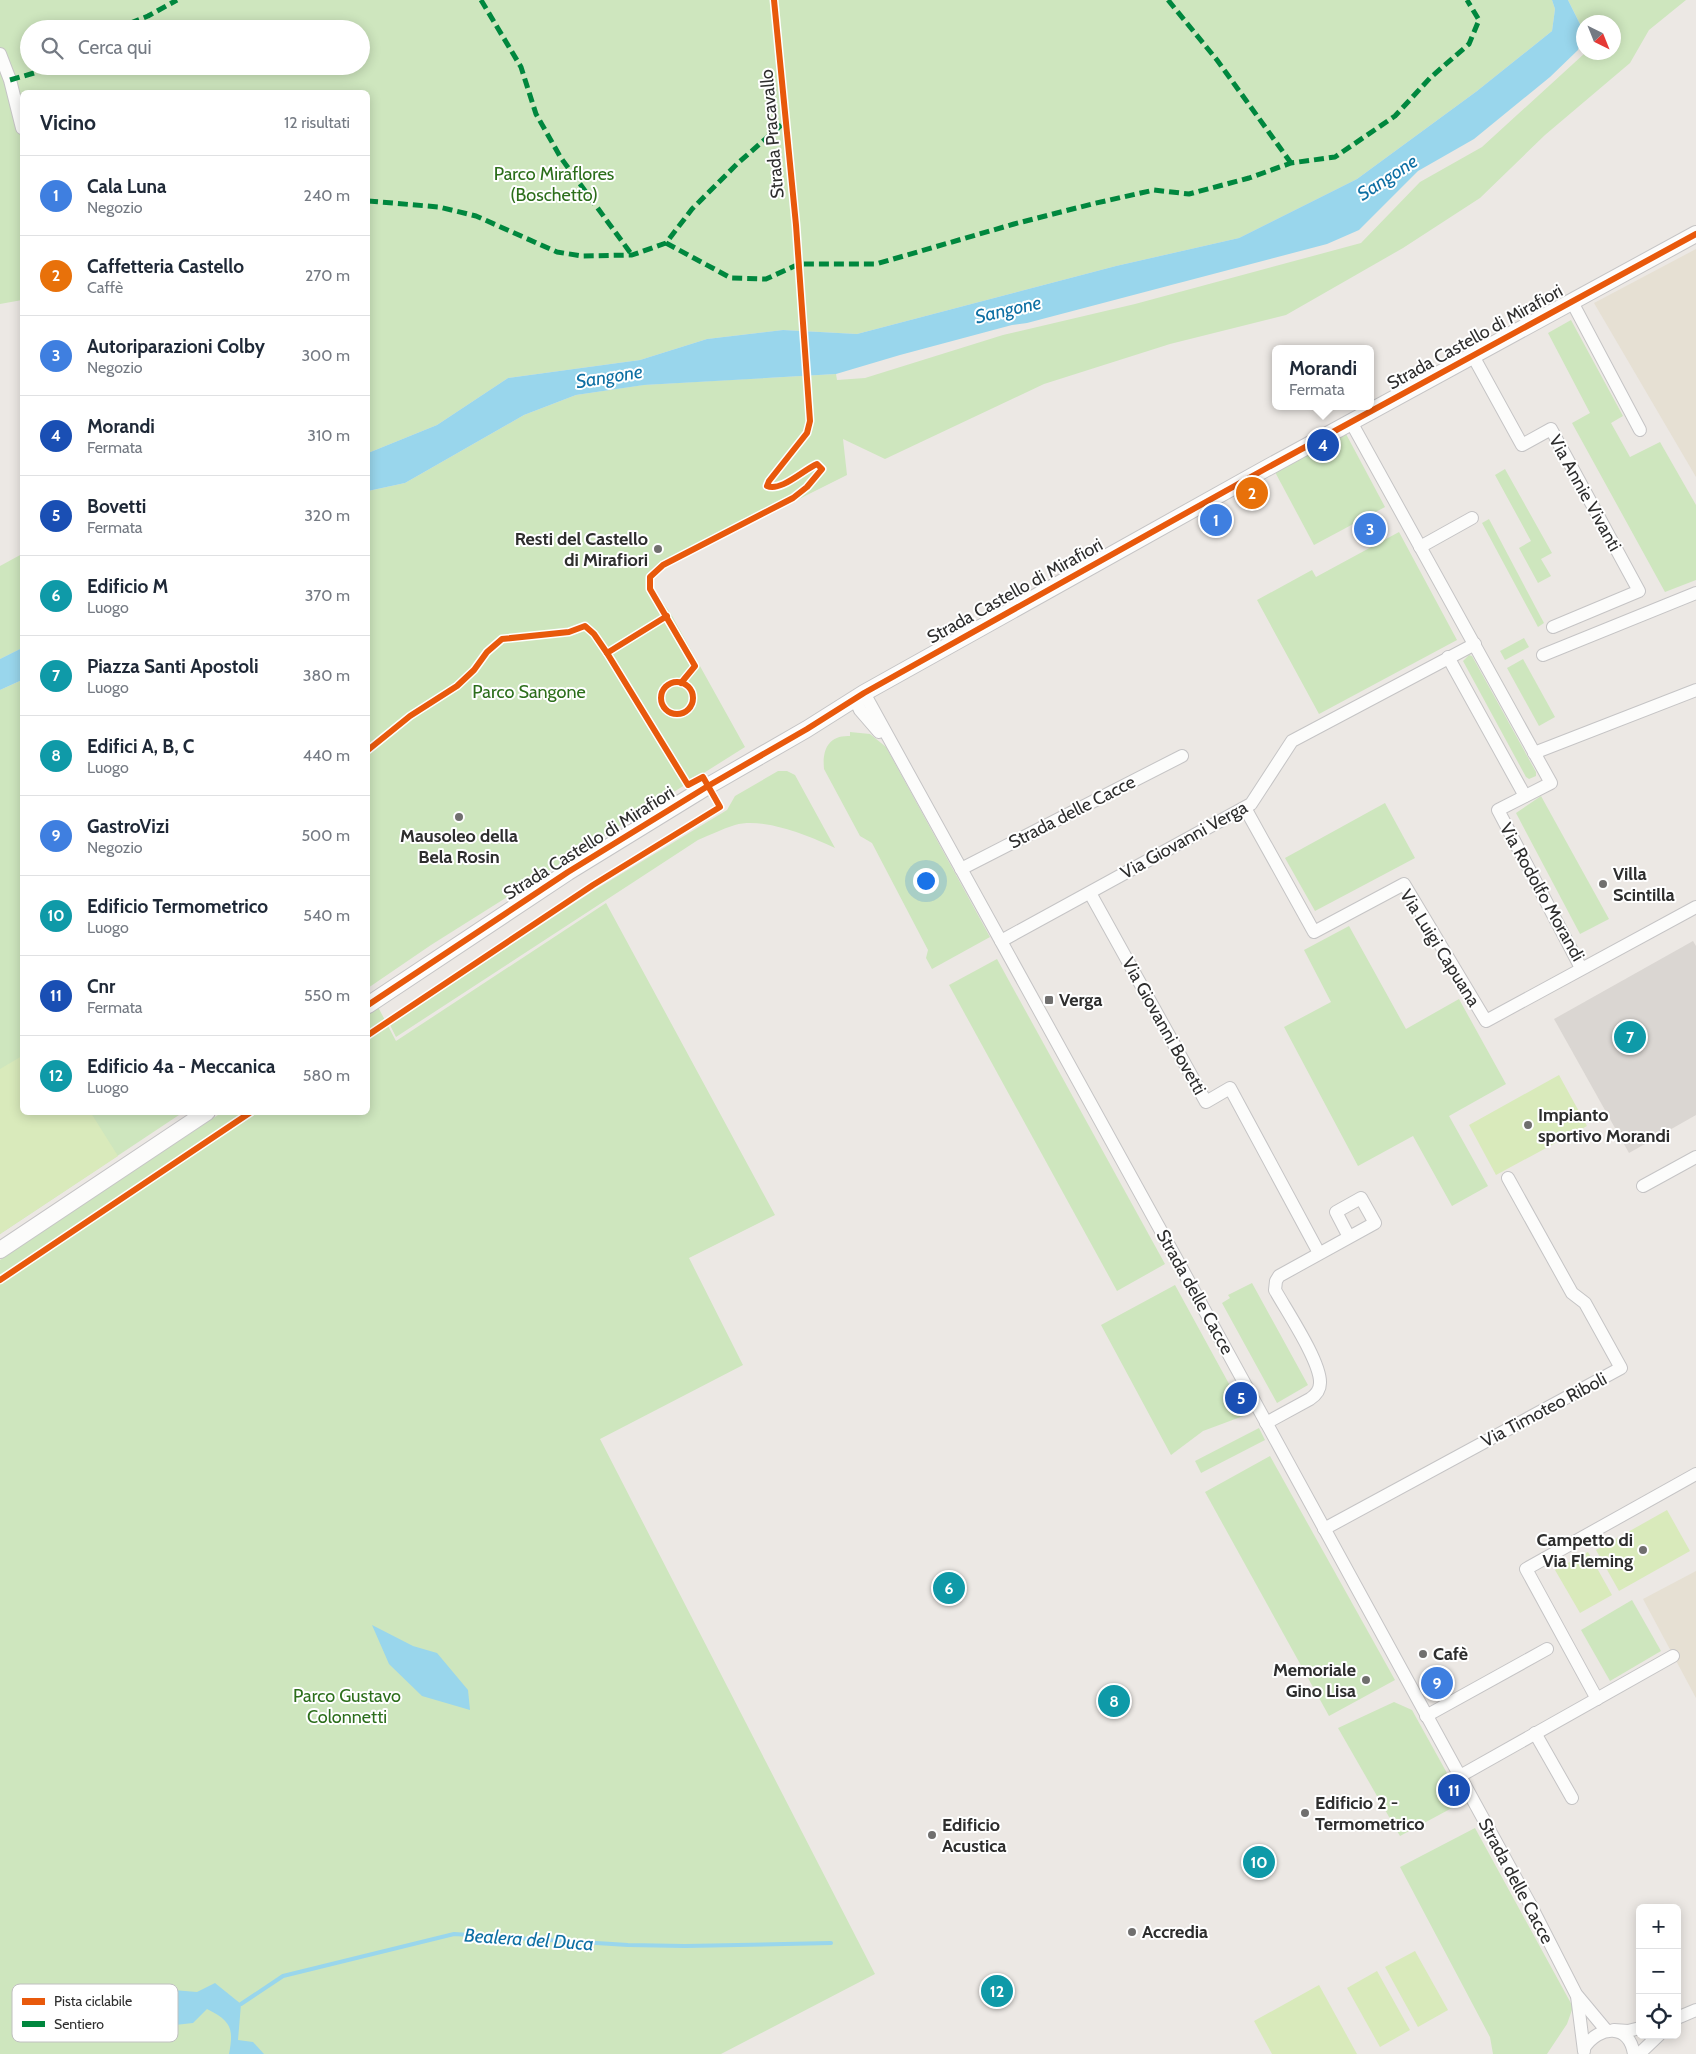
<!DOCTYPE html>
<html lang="it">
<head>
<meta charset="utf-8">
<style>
  :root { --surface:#fff; --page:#f6f6f7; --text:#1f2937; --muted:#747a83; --line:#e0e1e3; --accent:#d93025 }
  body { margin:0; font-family:Cabin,sans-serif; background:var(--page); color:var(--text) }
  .controls { position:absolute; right:15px; bottom:15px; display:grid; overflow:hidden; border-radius:8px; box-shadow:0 2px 12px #0003 }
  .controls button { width:45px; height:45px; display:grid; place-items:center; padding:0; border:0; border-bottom:1px solid var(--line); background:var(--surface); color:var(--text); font:25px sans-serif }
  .compass { position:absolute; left:1576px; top:15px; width:45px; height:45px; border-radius:50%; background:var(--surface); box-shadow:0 2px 12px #0003; rotate:137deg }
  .you { position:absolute; left:925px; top:880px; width:18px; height:18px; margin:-12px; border:4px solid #fff; border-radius:50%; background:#1a73e8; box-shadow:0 0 0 8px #1a73e833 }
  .badge { display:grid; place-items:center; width:32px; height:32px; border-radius:50%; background:var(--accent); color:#fff; font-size:16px; font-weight:700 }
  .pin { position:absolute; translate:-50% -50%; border:2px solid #fff; box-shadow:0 1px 5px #0006 }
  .popup { position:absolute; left:1272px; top:345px; width:102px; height:65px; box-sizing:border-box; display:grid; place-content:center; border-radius:8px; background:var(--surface); filter:drop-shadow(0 1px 4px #0005); font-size:16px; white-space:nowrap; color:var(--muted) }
  .popup b { font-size:19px; color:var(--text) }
  .popup::after { content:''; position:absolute; left:50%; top:100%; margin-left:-10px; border:10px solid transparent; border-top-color:var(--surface) }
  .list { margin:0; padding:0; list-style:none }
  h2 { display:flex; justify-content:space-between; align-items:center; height:65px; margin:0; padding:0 20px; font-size:21px }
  h2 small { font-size:16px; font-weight:400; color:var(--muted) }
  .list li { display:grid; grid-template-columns:32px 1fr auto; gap:15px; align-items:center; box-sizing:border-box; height:80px; padding:0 20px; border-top:1px solid var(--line) }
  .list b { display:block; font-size:19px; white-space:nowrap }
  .list p { margin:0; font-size:16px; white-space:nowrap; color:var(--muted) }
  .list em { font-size:16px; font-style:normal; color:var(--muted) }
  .icon { flex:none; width:28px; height:28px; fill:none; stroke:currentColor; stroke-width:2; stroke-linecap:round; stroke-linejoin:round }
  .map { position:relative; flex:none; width:1696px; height:2054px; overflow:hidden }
  .search { position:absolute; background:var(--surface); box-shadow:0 2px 12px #0003; left:20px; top:20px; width:350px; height:55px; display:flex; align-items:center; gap:12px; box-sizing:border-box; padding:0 18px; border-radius:28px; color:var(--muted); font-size:19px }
  .panel { position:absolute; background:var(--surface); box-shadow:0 2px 12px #0003; left:20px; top:90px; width:350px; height:1025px; border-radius:8px }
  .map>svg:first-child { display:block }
  .education { fill:#e6e0d3 }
  .green { fill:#cee6be; fill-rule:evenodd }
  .pitch { fill:#d9eabb }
  .plaza { fill:#dad6d2 }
  .water { fill:#99d6ec }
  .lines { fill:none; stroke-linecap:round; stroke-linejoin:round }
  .stream { stroke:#99d6ec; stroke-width:4 }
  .minor-casing { stroke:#c5c4c5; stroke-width:14 }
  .tertiary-casing { stroke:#c5c4c5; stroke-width:18 }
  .minor { stroke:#fcfcfb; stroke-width:12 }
  .tertiary { stroke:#fcfcfb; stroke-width:16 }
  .quiet { stroke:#00873e; stroke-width:5; stroke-dasharray:10 5; stroke-linecap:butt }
  .cycleway-casing { stroke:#fff; stroke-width:9 }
  .cycleway { stroke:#e8590c; stroke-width:6 }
  .poi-dot { fill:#706f6e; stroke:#fff; stroke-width:2 }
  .labels { text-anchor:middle; stroke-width:4; stroke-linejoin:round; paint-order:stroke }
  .street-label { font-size:18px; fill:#2e2e2e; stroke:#fff }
  .park-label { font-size:18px; fill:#2c6e1b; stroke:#fff }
  .poi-label { font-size:18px; font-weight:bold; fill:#2e2e2e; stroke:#fff; text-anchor:start }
  .water-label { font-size:19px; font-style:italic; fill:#0d6fa3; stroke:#fff }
  .key { fill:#fff; stroke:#c0c0c0; stroke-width:1 }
  .key-label { font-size:14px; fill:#2e2e2e }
</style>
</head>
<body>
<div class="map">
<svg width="1696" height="2054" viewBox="0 0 1696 2054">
  <rect width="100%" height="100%" fill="#ece8e4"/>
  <g class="education">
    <path d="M 1696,249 L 1696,477 L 1594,303 Z"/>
    <path d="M 1696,1571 L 1696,1698 L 1643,1599 Z"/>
  </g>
  <g class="green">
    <path d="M 0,0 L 1552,0 L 1555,9 L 1552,31 L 1477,91 L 1357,179 L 1239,238 L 1116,266 L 857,334 L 783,330 L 707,339 L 640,360 L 508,378 L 437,425 L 368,453 L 368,92 L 22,92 L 22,300 L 0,304 ZM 29,29 L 361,29 L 361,66 L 29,66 Z"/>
    <path d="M 1568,0 L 1686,0 L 1649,30 L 1630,63 L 1545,135 L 1480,198 L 1403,248 L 1286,315 L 1170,344 L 1044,384 L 885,459 L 843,439 L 847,475 L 667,565 L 653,577 L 653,588 L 671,614 L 745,747 L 431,945 L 368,988 L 368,491 L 405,483 L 524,415 L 576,395 L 643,385 L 836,374 L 837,380 L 865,378 L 1003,335 L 1135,304 L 1361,243 L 1420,182 L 1482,147 L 1585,53 L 1614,52 L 1614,22 L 1584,22 L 1583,30 Z"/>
    <path d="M 1571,320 L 1623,416 L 1611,423 L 1630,457 L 1660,442 L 1696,505 L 1696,580 L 1665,592 L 1572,423 L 1590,413 L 1548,333 Z"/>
    <path d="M 1346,434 L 1385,507 L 1314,545 L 1275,472 Z"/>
    <path d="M 1505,469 L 1552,553 L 1541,559 L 1551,576 L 1538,583 L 1519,548 L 1531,541 L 1495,475 Z"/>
    <path d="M 1489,519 L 1544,623 L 1538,627 L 1482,523 Z"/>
    <path d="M 1399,532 L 1457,640 L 1319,714 L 1257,600 L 1312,570 L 1316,577 Z"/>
    <path d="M 22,554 L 22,648 L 0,659 L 0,566 Z"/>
    <path d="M 1524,638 L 1529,647 L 1505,660 L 1500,651 Z"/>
    <path d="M 1469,655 L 1472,656 L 1536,772 L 1536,776 L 1529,779 L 1526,777 L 1463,661 Z"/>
    <path d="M 1523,659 L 1555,717 L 1539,726 L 1507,668 Z"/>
    <path d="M 22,680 L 22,1112 L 182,1113 L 0,1234 L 0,690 Z"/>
    <path d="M 850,732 L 870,734 L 886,747 L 990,937 L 932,969 L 926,958 L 928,950 L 872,843 L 860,836 L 824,769 C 822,749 829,735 850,736 Z"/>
    <path d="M 778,771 L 787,771 L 795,775 L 835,848 C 809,836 764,817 735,825 C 722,829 710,835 698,840 L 396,1037 L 390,1025 L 593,891 L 727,810 L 735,796 Z"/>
    <path d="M 1541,796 L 1609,919 L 1580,934 L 1516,813 Z"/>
    <path d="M 1385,803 L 1415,858 L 1315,911 L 1285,858 Z"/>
    <path d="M 606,903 L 775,1215 L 689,1258 L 743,1365 L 600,1439 L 875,1974 L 721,2054 L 0,2054 L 0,1260 L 221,1113 L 368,1112 L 368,1014 L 378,1007 L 396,1041 Z"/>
    <path d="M 1349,926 L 1406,1029 L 1459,999 L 1506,1084 L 1449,1116 L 1488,1186 L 1452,1206 L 1413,1136 L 1358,1166 L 1284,1027 L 1331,1002 L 1304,950 Z"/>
    <path d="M 997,959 L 1165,1264 L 1117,1291 L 949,985 Z"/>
    <path d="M 1252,1283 L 1308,1385 L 1277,1403 L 1222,1303 L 1230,1298 L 1228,1295 Z"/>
    <path d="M 1175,1285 L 1246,1415 L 1203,1431 L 1171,1455 L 1101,1325 Z"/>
    <path d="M 1259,1428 L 1265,1440 L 1201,1473 L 1195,1461 Z"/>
    <path d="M 1270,1456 L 1395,1680 L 1329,1716 L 1205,1492 Z"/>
    <path d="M 1632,1600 L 1661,1651 L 1610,1681 L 1581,1630 Z"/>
    <path d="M 1394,1702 L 1412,1710 L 1463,1802 L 1400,1836 L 1338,1728 Z"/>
    <path d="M 1475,1828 L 1573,2007 L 1567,2024 L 1547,2054 L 1493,2054 L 1490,2037 L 1400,1867 Z"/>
  </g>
  <g class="pitch">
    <path d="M 22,1056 L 22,1112 L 91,1113 L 118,1156 L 0,1234 L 0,1069 Z"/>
    <path d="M 1559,1075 L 1587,1126 L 1496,1175 L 1469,1125 Z"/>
    <path d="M 1667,1510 L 1690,1551 L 1619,1591 L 1596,1550 Z"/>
    <path d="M 1588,1552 L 1612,1595 L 1580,1613 L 1555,1570 Z"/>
    <path d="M 1415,1951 L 1448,2010 L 1418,2027 L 1385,1967 Z"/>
    <path d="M 1377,1971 L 1410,2030 L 1380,2047 L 1347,1988 Z"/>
    <path d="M 1319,1985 L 1357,2054 L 1272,2054 L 1254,2021 Z"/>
  </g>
  <path class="plaza" d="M 1693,941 L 1696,946 L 1696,1115 L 1629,1153 L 1554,1019 Z"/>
  <g class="water">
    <path d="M 1552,0 L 1568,0 L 1583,30 L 1578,50 L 1550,77 L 1474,139 L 1418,171 L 1359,230 L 1327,244 L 1027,323 L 1012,325 L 900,355 L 836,374 L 644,385 L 576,395 L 524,415 L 405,483 L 368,491 L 368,453 L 437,425 L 508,378 L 640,360 L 707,339 L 783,330 L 857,334 L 1116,266 L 1239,238 L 1357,179 L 1477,91 L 1552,31 L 1555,9 Z"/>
    <path d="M 22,648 L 22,680 L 0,690 L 0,659 Z"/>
    <path d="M 372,1625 L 413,1646 L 437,1653 L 468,1690 L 470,1710 L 422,1696 L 389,1664 Z"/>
    <path d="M 215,1983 L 241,2004 L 238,2040 L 253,2042 L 264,2054 L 229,2054 C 234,2028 231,2021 207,2009 L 193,2023 L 175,2025 L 159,2004 L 173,1990 L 197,1992 Z"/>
  </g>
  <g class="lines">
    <path class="stream" d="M 241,2004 L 283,1976 L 454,1934 L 628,1945 L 685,1946 L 831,1943"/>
    <g class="minor-casing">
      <g id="minor">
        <path d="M 0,54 L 10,80 L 22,128"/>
        <path d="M 1572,302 L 1640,430"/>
        <path d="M 1473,356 L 1522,445 L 1551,429 L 1639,591 L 1553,627"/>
        <path d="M 1351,422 L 1551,783 L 1498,810 L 1581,968"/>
        <path d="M 1420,547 L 1472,518"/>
        <path d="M 1543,655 L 1696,593"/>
        <path d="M 1448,657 L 1525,796"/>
        <path d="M 864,693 L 1182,1269 L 1530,1904 L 1576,1994 L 1606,2030"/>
        <path d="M 855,699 L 860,710 L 879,732"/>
        <path d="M 1534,753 L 1696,690"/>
        <path d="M 1245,808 L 1314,932 L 1404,884 L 1486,1021 L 1696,907"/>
        <path d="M 961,869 L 1182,756"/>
        <path d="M 1090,893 L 1206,1102 L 1230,1088 L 1319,1253"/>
        <path d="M 1001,941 L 1251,804 L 1292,741 L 1475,644"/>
        <path d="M 1643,1186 L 1696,1157"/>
        <path d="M 1266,1423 L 1310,1399 C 1316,1395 1320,1390 1320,1383 C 1321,1362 1286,1310 1275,1290 L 1276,1281 L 1279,1276 L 1375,1223 L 1361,1198 L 1336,1212 L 1349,1237"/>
        <path d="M 1324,1529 L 1621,1368 L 1585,1303 L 1572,1293 L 1508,1178"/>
        <path d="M 1597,1699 L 1526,1569 L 1696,1474"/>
        <path d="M 1426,1716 L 1547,1649"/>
        <path d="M 1535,1733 L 1572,1798"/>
        <path d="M 1460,1776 L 1673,1656"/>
        <path d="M 1577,1996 L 1584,2051"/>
        <path d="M 1677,2018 L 1696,2010"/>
        <path d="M 1614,2030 L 1628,2031 L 1640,2028"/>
        <path d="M 1584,2048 C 1599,2025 1629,2023 1634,2054"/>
        <path d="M 1639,2054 L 1659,2035"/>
      </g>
    </g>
    <g class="tertiary-casing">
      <g id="tertiary">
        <path d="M 368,1005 L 568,872 L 708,786 L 807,729 L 864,693 L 1265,469 L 1696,234"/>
        <path d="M 0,1250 L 207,1112"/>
      </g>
    </g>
    <use href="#minor" class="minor"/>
    <use href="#tertiary" class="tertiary"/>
    <g class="quiet">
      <path d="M 481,0 L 521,67 L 536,114 L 561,158 L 632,255"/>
      <path d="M 1168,0 L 1217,60 L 1291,163"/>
      <path d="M 116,29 L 148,16 L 177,0"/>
      <path d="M 10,80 L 34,73 L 50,66"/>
      <path d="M 368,201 L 439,207 L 476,216 L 557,252 L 582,256 L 632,255 L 666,243 L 692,209 L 738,163 L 786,121"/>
      <path d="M 666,243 L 731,278 L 766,279 L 799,264 L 876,264 L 1014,224 L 1092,204 L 1154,190 L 1189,194 L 1249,178 L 1291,163 L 1335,157 L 1395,116 L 1430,78 L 1469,44 L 1479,20 L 1467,0"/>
    </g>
    <g class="cycleway-casing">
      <g id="cycleway">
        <path d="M 607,653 L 667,616"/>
        <circle cx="677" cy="698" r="16"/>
        <path d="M 681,683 L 695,666 L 650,589 L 650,577 L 663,565 L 793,498 L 807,487 L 822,469 L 817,464 C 803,470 781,492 767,486 L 769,481 L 807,433 L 810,421 L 796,225 L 774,0"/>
        <path d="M 368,750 L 410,716 L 457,686 L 474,670 L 487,652 L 502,639 L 569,632 L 585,626 L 594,634 L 607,653 L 688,785 L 703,777 L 720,807 L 593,885 L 368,1035"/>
        <path d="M 368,1005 L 568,872 L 708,786 L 807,729 L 864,693 L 1265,469 L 1696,234"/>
        <path d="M 0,1280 L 251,1112"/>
      </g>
    </g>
    <use href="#cycleway" class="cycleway"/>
  </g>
  <g class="poi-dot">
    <circle cx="658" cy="549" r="5"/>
    <circle cx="459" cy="817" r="5"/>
    <circle cx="1603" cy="884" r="5"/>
    <rect x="1044" y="995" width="10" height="10" rx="2.5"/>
    <circle cx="1528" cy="1125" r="5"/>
    <circle cx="1643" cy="1550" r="5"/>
    <circle cx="1423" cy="1654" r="5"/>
    <circle cx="1366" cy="1680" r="5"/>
    <circle cx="1305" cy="1813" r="5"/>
    <circle cx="932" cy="1835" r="5"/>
    <circle cx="1132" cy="1932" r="5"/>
  </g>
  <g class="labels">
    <g class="street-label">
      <text transform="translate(772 134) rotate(-95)" y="6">Strada Pracavallo</text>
      <text transform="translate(1475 337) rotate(-29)" y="6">Strada Castello di Mirafiori</text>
      <text transform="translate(1585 493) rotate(61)" y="6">Via Annie Vivanti</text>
      <text transform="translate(1015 591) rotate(-29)" y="6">Strada Castello di Mirafiori</text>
      <text transform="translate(1072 812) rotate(-27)" y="6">Strada delle Cacce</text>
      <text transform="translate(1184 840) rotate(-29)" y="6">Via Giovanni Verga</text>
      <text transform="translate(589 843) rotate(-32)" y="6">Strada Castello di Mirafiori</text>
      <text transform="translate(1542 892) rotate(61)" y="6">Via Rodolfo Morandi</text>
      <text transform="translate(1440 948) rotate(58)" y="6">Via Luigi Capuana</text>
      <text transform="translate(1164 1026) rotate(61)" y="6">Via Giovanni Bovetti</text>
      <text transform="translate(1195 1292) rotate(61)" y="6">Strada delle Cacce</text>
      <text transform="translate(1544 1410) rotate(-28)" y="6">Via Timoteo Riboli</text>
      <text transform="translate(1516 1881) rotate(62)" y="6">Strada delle Cacce</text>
    </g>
    <g class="park-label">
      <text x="554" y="180">Parco Miraflores<tspan x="554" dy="21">(Boschetto)</tspan></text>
      <text x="529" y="698">Parco Sangone</text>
      <text x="347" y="1702">Parco Gustavo<tspan x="347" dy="21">Colonnetti</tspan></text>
    </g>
    <g class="poi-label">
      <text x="648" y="545" text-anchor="end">Resti del Castello<tspan x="648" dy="21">di Mirafiori</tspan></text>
      <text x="459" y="842" text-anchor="middle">Mausoleo della<tspan x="459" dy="21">Bela Rosin</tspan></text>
      <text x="1613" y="880">Villa<tspan x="1613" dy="21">Scintilla</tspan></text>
      <text x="1059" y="1006">Verga</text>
      <text x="1538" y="1121">Impianto<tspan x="1538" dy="21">sportivo Morandi</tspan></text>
      <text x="1633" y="1546" text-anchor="end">Campetto di<tspan x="1633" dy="21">Via Fleming</tspan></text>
      <text x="1433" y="1660">Cafè</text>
      <text x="1356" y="1676" text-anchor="end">Memoriale<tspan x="1356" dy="21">Gino Lisa</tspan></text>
      <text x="1315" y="1809">Edificio 2 -<tspan x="1315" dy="21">Termometrico</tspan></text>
      <text x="942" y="1831">Edificio<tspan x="942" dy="21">Acustica</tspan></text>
      <text x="1142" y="1938">Accredia</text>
    </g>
    <g class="water-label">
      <text transform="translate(1387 177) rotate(-33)" y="7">Sangone</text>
      <text transform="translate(1008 309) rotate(-13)" y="7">Sangone</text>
      <text transform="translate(609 376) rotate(-9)" y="7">Sangone</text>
      <text transform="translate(529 1939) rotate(4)" y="7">Bealera del Duca</text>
    </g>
  </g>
  <rect x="12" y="1984" width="166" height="58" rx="8" class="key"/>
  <rect x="22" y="1998" width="23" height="7" fill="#e8590c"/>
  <rect x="22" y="2021" width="23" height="6" fill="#00873e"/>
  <g class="key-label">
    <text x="54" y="2006">Pista ciclabile</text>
    <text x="54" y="2029">Sentiero</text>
  </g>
</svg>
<div class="controls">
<button>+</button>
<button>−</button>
<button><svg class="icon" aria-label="locate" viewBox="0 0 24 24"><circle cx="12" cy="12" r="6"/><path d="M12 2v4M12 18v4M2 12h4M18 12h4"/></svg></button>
</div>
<svg class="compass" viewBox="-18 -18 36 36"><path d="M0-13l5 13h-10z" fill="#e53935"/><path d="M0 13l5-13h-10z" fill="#747a83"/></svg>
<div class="you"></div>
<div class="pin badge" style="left:1216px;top:520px;background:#3f7fe0">1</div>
<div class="pin badge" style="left:1252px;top:493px;background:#e8710a">2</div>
<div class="pin badge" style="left:1370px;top:529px;background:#3f7fe0">3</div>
<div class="pin badge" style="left:1323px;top:445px;background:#1a4fb4">4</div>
<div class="popup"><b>Morandi</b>Fermata</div>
<div class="pin badge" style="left:1241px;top:1398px;background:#1a4fb4">5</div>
<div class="pin badge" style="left:949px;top:1588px;background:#0f9aa8">6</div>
<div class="pin badge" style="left:1630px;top:1037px;background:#0f9aa8">7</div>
<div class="pin badge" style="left:1114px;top:1701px;background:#0f9aa8">8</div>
<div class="pin badge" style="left:1437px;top:1683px;background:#3f7fe0">9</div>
<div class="pin badge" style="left:1259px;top:1862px;background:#0f9aa8">10</div>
<div class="pin badge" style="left:1454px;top:1790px;background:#1a4fb4">11</div>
<div class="pin badge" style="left:997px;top:1991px;background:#0f9aa8">12</div>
<div class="search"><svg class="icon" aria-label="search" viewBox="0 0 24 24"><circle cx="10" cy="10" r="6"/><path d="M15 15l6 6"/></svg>Cerca qui</div>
<section class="panel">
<h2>Vicino<small>12 risultati</small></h2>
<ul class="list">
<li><span class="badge" style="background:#3f7fe0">1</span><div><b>Cala Luna</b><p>Negozio</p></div><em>240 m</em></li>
<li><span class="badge" style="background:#e8710a">2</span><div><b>Caffetteria Castello</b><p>Caffè</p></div><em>270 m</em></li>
<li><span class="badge" style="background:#3f7fe0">3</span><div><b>Autoriparazioni Colby</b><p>Negozio</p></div><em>300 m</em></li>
<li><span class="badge" style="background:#1a4fb4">4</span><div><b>Morandi</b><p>Fermata</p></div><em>310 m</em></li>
<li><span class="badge" style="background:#1a4fb4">5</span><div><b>Bovetti</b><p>Fermata</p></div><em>320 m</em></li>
<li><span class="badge" style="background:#0f9aa8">6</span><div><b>Edificio M</b><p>Luogo</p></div><em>370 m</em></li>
<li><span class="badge" style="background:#0f9aa8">7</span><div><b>Piazza Santi Apostoli</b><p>Luogo</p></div><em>380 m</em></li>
<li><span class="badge" style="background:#0f9aa8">8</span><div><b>Edifici A, B, C</b><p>Luogo</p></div><em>440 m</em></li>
<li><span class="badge" style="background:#3f7fe0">9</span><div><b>GastroVizi</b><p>Negozio</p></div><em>500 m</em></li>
<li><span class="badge" style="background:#0f9aa8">10</span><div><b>Edificio Termometrico</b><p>Luogo</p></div><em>540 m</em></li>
<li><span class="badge" style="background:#1a4fb4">11</span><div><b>Cnr</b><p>Fermata</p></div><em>550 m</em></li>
<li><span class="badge" style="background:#0f9aa8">12</span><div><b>Edificio 4a - Meccanica</b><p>Luogo</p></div><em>580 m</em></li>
</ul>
</section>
</div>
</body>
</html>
